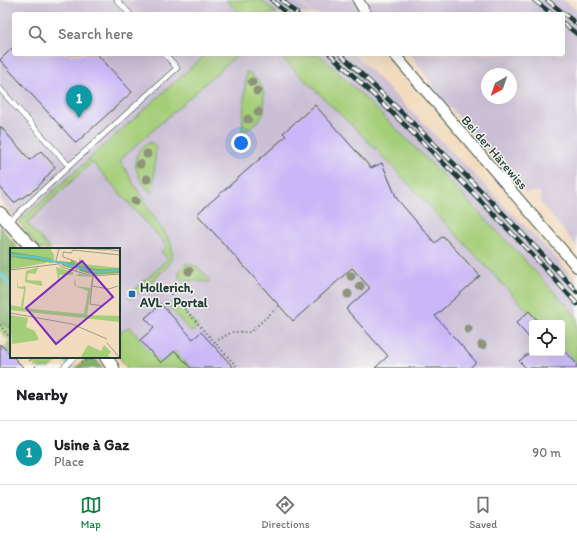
<!DOCTYPE html>
<html lang="en">
<head>
<meta charset="utf-8">
<style>
  :root { --surface:#fff; --page:#f6f6f6; --text:#202124; --muted:#757577; --line:#e0e0e0; --accent:#0b8043 }
  body { margin:0; font-family:Itim,sans-serif; background:var(--page); color:var(--text) }
  .controls { position:absolute; right:12px; bottom:12px; display:grid; overflow:hidden; border-radius:4px; box-shadow:0 4px 16px #0002 }
  .controls button { width:36px; height:36px; display:grid; place-items:center; padding:0; border:0; border-bottom:1px solid var(--line); background:var(--surface); color:var(--text); font:20px sans-serif }
  .compass { position:absolute; left:481px; top:68px; width:36px; height:36px; border-radius:50%; background:var(--surface); box-shadow:0 4px 16px #0002; rotate:220deg }
  .you { position:absolute; left:241px; top:143px; width:14px; height:14px; margin:-10px; border:3px solid #fff; border-radius:50%; background:#1a73e8; box-shadow:0 0 0 6px #1a73e833 }
  .badge { display:grid; place-items:center; width:26px; height:26px; border-radius:50%; background:var(--accent); color:#fff; font-size:13px; font-weight:700 }
  .pin { position:absolute; translate:-50% -33px; filter:drop-shadow(0 1px 2px #0008) }
  .pin::after { content:''; position:absolute; top:21px; width:14px; height:12px; background:inherit; clip-path:polygon(0 0,100% 0,50% 100%) }
  .list { margin:0; padding:0; list-style:none }
  h2 { display:flex; justify-content:space-between; align-items:center; height:52px; margin:0; padding:0 16px; font-size:17px }
  h2 small { font-size:13px; font-weight:400; color:var(--muted) }
  .list li { display:grid; grid-template-columns:26px 1fr auto; gap:12px; align-items:center; box-sizing:border-box; height:64px; padding:0 16px; border-top:1px solid var(--line) }
  .list b { display:block; font-size:15px; white-space:nowrap }
  .list p { margin:0; font-size:13px; white-space:nowrap; color:var(--muted) }
  .list em { font-size:13px; font-style:normal; color:var(--muted) }
  .icon { flex:none; width:22px; height:22px; fill:none; stroke:currentColor; stroke-width:2; stroke-linecap:round; stroke-linejoin:round }
  .map { position:relative; flex:none; width:577px; height:368px; overflow:hidden }
  .search { position:absolute; background:var(--surface); box-shadow:0 4px 16px #0002; left:12px; right:12px; top:12px; height:44px; display:flex; align-items:center; gap:10px; box-sizing:border-box; padding:0 14px; border-radius:4px; color:var(--muted); font-size:15px }
  .sheet { height:116px; background:var(--surface) }
  nav { display:flex; justify-content:space-around; align-items:center; box-sizing:border-box; height:56px; border-top:1px solid var(--line); background:var(--surface); font-size:11px; color:var(--muted) }
  nav a { display:grid; justify-items:center; gap:2px }
  nav .on { color:var(--accent) }
  .map>svg:first-child { display:block }
  .industrial { fill:#cbbfd5; fill-rule:evenodd }
  .green { fill:#a5ce79; stroke:#628656 }
  .forest { fill:#84b169; stroke:#52774e }
  .lines { fill:none; stroke-linecap:round; stroke-linejoin:round }
  .stream { stroke:#5bc8d2; stroke-width:3.5 }
  .building { fill:#c9b7f7 }
  .service-casing { stroke:#3f5549; stroke-width:6 }
  .minor-casing { stroke:#3f5549; stroke-width:12 }
  .tertiary-casing { stroke:#3f5549; stroke-width:14 }
  .path { stroke:#3f5549; stroke-width:2; stroke-dasharray:1 3; stroke-linecap:butt }
  .service { stroke:#fff; stroke-width:5 }
  .minor { stroke:#fff; stroke-width:10 }
  .tertiary { stroke:#fff; stroke-width:12 }
  .rail-casing { stroke:#1f3d34; stroke-width:4.5 }
  .rail { stroke:#f6f6f2; stroke-width:3; stroke-dasharray:9; stroke-linecap:butt }
  .tree { fill:#8d9479 }
  .poi-dot { fill:#1f6fb2; stroke:#f6f6f2; stroke-width:1.5 }
  .labels { text-anchor:middle; stroke-width:3; stroke-linejoin:round; paint-order:stroke }
  .street-label { font-size:13px; fill:#1f3d34; stroke:#f6f6f2 }
  .poi-label { font-size:13px; font-weight:bold; fill:#1f3d34; stroke:#f6f6f2; text-anchor:start }
  .inset-river { fill:none; stroke:#5bc8d2; stroke-width:2 }
  .inset-road { fill:none; stroke:#9e9c86; stroke-width:1 }
  .view { fill:#7b2cbf; fill-opacity:0.15; stroke:#7b2cbf; stroke-width:2 }
  .inset-edge { fill:none; stroke:#1f3d34; stroke-width:2 }
</style>
</head>
<body>
<div class="map">
<svg width="577" height="368" viewBox="0 0 577 368">
  <rect width="100%" height="100%" fill="#f6f6f2"/>
  <filter id="ink" filterUnits="userSpaceOnUse"><feTurbulence type="fractalNoise" baseFrequency=".025" numOctaves="2"/><feDisplacementMap in="SourceGraphic" scale="8" xChannelSelector="R" yChannelSelector="G"/><feConvolveMatrix kernelMatrix="1 2 1 2 8 2 1 2 1" color-interpolation-filters="sRGB"/></filter>
  <filter id="wash" filterUnits="userSpaceOnUse"><feTurbulence type="fractalNoise" baseFrequency=".012" numOctaves="4" result="noise"/><feDisplacementMap in="SourceGraphic" scale="16" xChannelSelector="R" yChannelSelector="G"/><feGaussianBlur stdDeviation="0.9" result="paint"/><feColorMatrix in="noise" values="0 0 0 0 0 0 0 0 0 0 0 0 0 0 0 0 0 1.4 0 .05"/><feComposite in="paint" operator="in"/></filter>
  <g filter="url(#wash)">
    <rect width="100%" height="100%" fill="#f3dbbd"/>
    <g class="industrial">
      <path d="M 0,0 L 226,0 L 241,14 L 14,14 L 14,54 L 278,54 L 376,149 L 539,323 L 532,323 L 532,353 L 562,353 L 562,348 L 577,364 L 577,368 L 127,368 L 119,357 L 119,249 L 39,249 L 19,222 L 0,199 Z"/>
      <path d="M 262,0 L 296,0 L 312,14 L 277,14 Z"/>
      <path d="M 299,0 L 564,0 L 577,10 L 577,247 L 540,202 L 540,192 L 525,192 L 440,96 L 411,54 L 563,54 L 563,14 L 313,14 ZM 487,74 L 511,74 L 511,98 L 487,98 Z"/>
      <path d="M 319,54 L 354,54 L 468,168 L 558,260 L 577,283 L 577,317 L 530,265 L 375,108 Z"/>
    </g>
    <g class="green">
      <path d="M 226,0 L 262,0 L 277,14 L 241,14 Z"/>
      <path d="M 206,54 L 238,54 L 120,160 L 145,203 L 171,243 C 173,251 173,259 168,266 L 131,300 L 128,296 L 168,259 L 161,252 L 167,246 L 92,162 L 27,223 L 50,249 L 39,249 L 19,222 Z"/>
      <path d="M 278,54 L 319,54 C 408,139 495,226 577,317 L 577,364 L 562,348 L 562,323 L 539,323 L 376,149 Z"/>
      <path d="M 246,72 L 248,72 C 260,82 265,85 264,101 C 264,105 265,110 263,114 C 261,120 248,129 242,134 Z"/>
      <path d="M 150,142 L 156,146 L 153,192 L 151,193 C 136,178 126,154 150,142 Z"/>
      <path d="M 185,264 C 197,263 202,272 210,280 L 209,282 L 179,280 L 179,270 Z"/>
      <path d="M 175,300 L 198,327 L 191,332 L 168,306 Z"/>
      <path d="M 0,323 L 11,328 L 11,355 L 4,348 L 10,341 L 0,331 Z"/>
      <path d="M 129,326 L 161,363 L 175,351 L 191,368 L 127,368 L 119,357 L 119,334 Z"/>
      <path d="M 27,357 L 39,357 L 43,361 L 50,362 L 54,357 L 62,357 L 49,368 L 39,368 Z"/>
    </g>
    <g class="forest">
      <path d="M 0,226 L 18,249 L 11,249 L 11,328 L 0,323 Z"/>
      <path d="M 90,359 L 96,360 L 103,368 L 75,368 L 85,360 Z"/>
    </g>
    <g class="lines">
      <g class="stream">
        <path d="M 0,272 L 11,287"/>
        <path d="M 63,357 L 71,368"/>
      </g>
    </g>
    <g id="blocks">
      <g class="building">
        <path d="M 14,46 L 14,54 L 97,54 L 132,92 L 76,143 L 0,60 Z"/>
        <path d="M 315,105 L 371,168 L 382,163 L 397,199 L 435,243 L 443,236 L 480,276 L 435,316 L 476,362 L 470,368 L 375,368 L 388,356 L 346,309 L 370,288 L 352,268 L 293,321 L 197,214 L 286,136 L 283,133 Z"/>
        <path d="M 0,126 L 30,160 L 41,151 L 55,167 L 37,188 L 14,203 L 0,187 Z"/>
        <path d="M 161,304 L 193,339 L 201,332 L 234,368 L 191,368 L 175,351 L 161,363 L 140,340 L 154,328 L 145,318 Z"/>
        <path d="M 529,311 L 540,323 L 532,323 L 532,341 L 516,323 Z"/>
        <path d="M 0,344 L 11,355 L 11,357 L 13,357 L 24,368 L 0,368 Z"/>
        <path d="M 529,353 L 567,353 L 577,364 L 577,368 L 526,368 L 519,361 Z"/>
      </g>
    </g>
  </g>
  <g filter="url(#ink)">
    <use href="#blocks" fill-opacity="0" stroke="#3f5549" stroke-width="1"/>
    <g class="lines">
      <g class="service-casing">
        <g id="service">
          <path d="M 117,0 L 130,14"/>
          <path d="M 0,89 L 69,166 L 9,222"/>
          <path d="M 69,166 L 177,68 L 165,54"/>
          <path d="M 63,368 L 74,357"/>
        </g>
      </g>
      <g class="minor-casing">
        <g id="minor">
          <path d="M 358,0 L 366,14"/>
          <path d="M 394,54 L 577,267"/>
        </g>
      </g>
      <g class="tertiary-casing">
        <g id="tertiary">
          <path d="M 0,213 L 33,249"/>
          <path d="M 106,357 L 113,368"/>
        </g>
      </g>
      <g class="path">
        <path d="M 171,294 L 238,368"/>
        <path d="M 0,325 L 11,339"/>
        <path d="M 215,342 L 232,332 L 250,332 L 279,306"/>
        <path d="M 27,357 L 37,368"/>
        <path d="M 81,362 L 90,359 L 95,360"/>
      </g>
      <use href="#service" class="service"/>
      <use href="#minor" class="minor"/>
      <use href="#tertiary" class="tertiary"/>
      <g class="rail-casing">
        <g id="rail">
          <path d="M 272,0 L 287,14"/>
          <path d="M 282,0 L 297,14"/>
          <path d="M 534,0 L 552,14"/>
          <path d="M 547,0 L 577,24"/>
          <path d="M 563,23 L 577,34"/>
          <path d="M 330,54 C 416,134 499,216 577,304"/>
          <path d="M 340,54 C 422,130 501,209 577,292"/>
        </g>
      </g>
      <use href="#rail" class="rail"/>
    </g>
    <g class="tree">
      <circle cx="252" cy="82" r="4.5"/>
      <circle cx="257" cy="91" r="4.5"/>
      <circle cx="258" cy="112" r="4.5"/>
      <circle cx="248" cy="119" r="4.5"/>
      <circle cx="147" cy="154" r="4.5"/>
      <circle cx="140" cy="164" r="4.5"/>
      <circle cx="147" cy="179" r="4.5"/>
      <circle cx="135" cy="201" r="4.5"/>
      <circle cx="189" cy="271" r="4.5"/>
      <circle cx="351" cy="276" r="4.5"/>
      <circle cx="360" cy="286" r="4.5"/>
      <circle cx="348" cy="294" r="4.5"/>
      <circle cx="468" cy="329" r="4.5"/>
      <circle cx="482" cy="345" r="4.5"/>
    </g>
  </g>
  <rect class="poi-dot" x="128" y="290" width="8" height="8" rx="2"/>
  <g class="labels">
    <g class="street-label">
      <text transform="translate(495 152) rotate(49)" y="5">Bei der Härewiss</text>
    </g>
    <g class="poi-label">
      <text x="140" y="292">Hollerich,<tspan x="140" dy="15">AVL - Portal</tspan></text>
    </g>
  </g>
  <g transform="translate(10 248)">
    <rect width="110" height="110" fill="#f3dbbd"/>
    <path d="M 0,0 L 40,0 L 44,7 L 44,15 L 41,10 L 0,3 ZM 70,8 L 71,15 L 74,16 L 110,20 L 89,21 L 69,17 L 70,23 L 67,21 ZM 0,9 L 10,9 L 36,13 L 36,15 L 2,21 L 0,20 ZM 29,19 L 25,26 L 18,25 L 17,32 L 32,33 L 32,38 L 15,34 L 16,23 ZM 46,19 L 63,24 L 63,27 L 50,27 L 48,32 ZM 69,25 L 83,29 L 77,67 L 110,68 L 110,74 L 0,62 L 0,57 L 11,59 L 14,41 L 7,40 L 8,31 L 8,39 L 16,38 L 13,60 L 74,66 L 78,43 L 65,38 L 64,36 L 65,30 L 66,38 L 80,40 L 82,29 L 66,28 ZM 0,67 L 18,70 L 16,79 L 25,83 L 29,92 L 2,96 ZM 78,97 L 91,103 L 94,97 L 101,104 L 98,107 L 101,110 L 70,110 Z" fill="#a5ce79"/>
    <path d="M 0,3 L 41,10 L 43,15 L 0,9 ZM 61,11 L 66,15 L 64,21 L 53,18 L 48,13 L 61,14 ZM 68,17 L 89,21 L 110,20 L 110,25 L 84,27 L 70,23 Z" fill="#84b169"/>
    <path class="inset-river" d="M 0,7 L 26,9 L 88,24 L 110,22"/>
    <path class="inset-road" d="M 70,0 L 96,2M 49,1 L 46,12 L 51,19 L 83,28 L 110,26M 94,1 L 110,3M 0,22 L 48,16M 66,23 L 67,14 L 53,9 L 53,4 L 61,5 L 63,2 L 110,7M 83,28 L 82,38 L 99,41 L 108,38M 82,38 L 80,56 L 93,58M 0,65 L 62,76 L 97,91M 97,95 L 110,110"/>
    <path class="view" d="M 72,13 L 103,49 L 46,96 L 16,60 Z"/>
    <rect width="110" height="110" class="inset-edge"/>
  </g>
</svg>
<div class="controls">
<button><svg class="icon" aria-label="locate" viewBox="0 0 24 24"><circle cx="12" cy="12" r="6"/><path d="M12 2v4M12 18v4M2 12h4M18 12h4"/></svg></button>
</div>
<svg class="compass" viewBox="-18 -18 36 36"><path d="M0-13l5 13h-10z" fill="#e53935"/><path d="M0 13l5-13h-10z" fill="#757577"/></svg>
<div class="you"></div>
<div class="pin badge" style="left:79px;top:118px;background:#0f9aa8">1</div>
<div class="search"><svg class="icon" aria-label="search" viewBox="0 0 24 24"><circle cx="10" cy="10" r="6"/><path d="M15 15l6 6"/></svg>Search here</div>
</div>
<section class="sheet">
<h2>Nearby<small></small></h2>
<ul class="list">
<li><span class="badge" style="background:#0f9aa8">1</span><div><b>Usine à Gaz</b><p>Place</p></div><em>90 m</em></li>
</ul>
</section>
<nav>
<a class="on"><svg class="icon" aria-label="map" viewBox="0 0 24 24"><path d="M3 6l6-2 6 2 6-2v14l-6 2-6-2-6 2zM9 4v14M15 6v14"/></svg>Map</a>
<a><svg class="icon" aria-label="directions" viewBox="0 0 24 24"><path d="M12 3l9 9-9 9-9-9zM9 14v-3h6M13 9l2 2-2 2"/></svg>Directions</a>
<a><svg class="icon" aria-label="saved" viewBox="0 0 24 24"><path d="M7 4h10v16l-5-4-5 4z"/></svg>Saved</a>
</nav>
</body>
</html>
